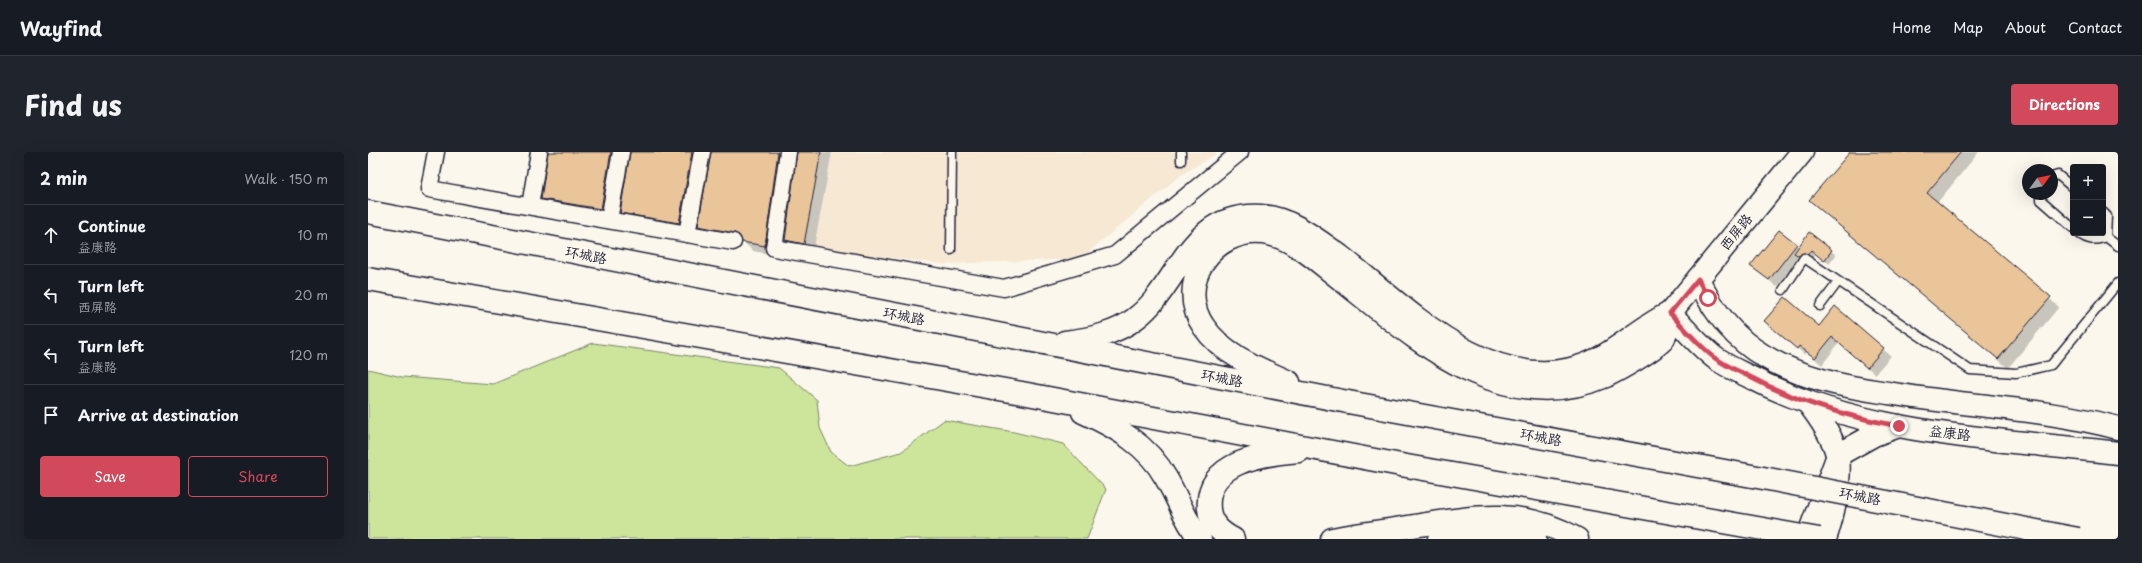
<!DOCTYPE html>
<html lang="en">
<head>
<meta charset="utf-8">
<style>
  :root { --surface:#171b24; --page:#20242c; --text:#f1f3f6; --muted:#9ea1a6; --line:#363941; --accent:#d1495b }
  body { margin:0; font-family:"Playpen Sans","LXGW WenKai TC",sans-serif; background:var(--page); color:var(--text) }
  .controls { position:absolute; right:12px; top:12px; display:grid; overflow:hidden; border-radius:4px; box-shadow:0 4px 16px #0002 }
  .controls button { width:36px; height:36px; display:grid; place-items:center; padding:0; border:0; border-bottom:1px solid var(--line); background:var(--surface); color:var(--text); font:20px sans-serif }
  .compass { position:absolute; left:1654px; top:12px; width:36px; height:36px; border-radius:50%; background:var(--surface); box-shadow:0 4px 16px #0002; rotate:57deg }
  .stop { position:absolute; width:12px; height:12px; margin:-9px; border:3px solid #d1495b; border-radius:50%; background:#fff }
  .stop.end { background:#d1495b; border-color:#fff; box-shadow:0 1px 4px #0008 }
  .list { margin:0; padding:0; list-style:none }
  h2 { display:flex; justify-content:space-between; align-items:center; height:52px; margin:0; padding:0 16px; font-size:17px }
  h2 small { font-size:13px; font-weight:400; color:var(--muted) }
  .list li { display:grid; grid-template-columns:26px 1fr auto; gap:12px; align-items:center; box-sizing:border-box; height:60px; padding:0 16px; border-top:1px solid var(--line) }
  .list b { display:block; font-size:15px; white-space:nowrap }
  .list p { margin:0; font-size:13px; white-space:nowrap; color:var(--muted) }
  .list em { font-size:13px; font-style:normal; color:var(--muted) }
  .actions { display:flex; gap:8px; padding:12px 16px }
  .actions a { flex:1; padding:9px 0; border:1px solid var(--accent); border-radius:4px; text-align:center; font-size:14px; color:var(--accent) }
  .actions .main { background:var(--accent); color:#fff }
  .icon { flex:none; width:22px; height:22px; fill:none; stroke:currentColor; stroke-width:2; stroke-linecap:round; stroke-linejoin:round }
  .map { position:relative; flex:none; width:1750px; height:387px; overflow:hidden; border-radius:4px }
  header { display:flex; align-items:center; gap:24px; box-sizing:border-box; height:56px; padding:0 20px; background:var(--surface); border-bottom:1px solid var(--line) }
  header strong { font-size:19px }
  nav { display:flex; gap:22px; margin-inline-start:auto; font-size:14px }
  .intro { display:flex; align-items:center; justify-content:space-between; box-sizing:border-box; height:96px; padding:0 24px }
  h1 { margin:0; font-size:28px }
  .button { padding:10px 18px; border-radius:4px; background:var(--accent); color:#fff; font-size:14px; font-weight:700 }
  main { display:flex; gap:24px; padding:0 24px }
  aside { flex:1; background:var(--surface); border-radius:4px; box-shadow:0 4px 16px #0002 }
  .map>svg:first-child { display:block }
  .built { fill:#f6e8d3 }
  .green { fill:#cde59b; stroke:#78846b }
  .shadow { fill:#0003 }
  .building { fill:#eac59a; stroke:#22223b }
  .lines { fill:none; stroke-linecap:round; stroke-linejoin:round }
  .lane-casing { stroke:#22223b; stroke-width:11 }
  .street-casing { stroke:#22223b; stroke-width:19 }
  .secondary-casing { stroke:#22223b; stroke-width:25 }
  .primary-casing { stroke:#22223b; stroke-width:25 }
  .lane { stroke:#fbf7ec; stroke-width:8 }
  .street { stroke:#fbf7ec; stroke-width:16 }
  .secondary { stroke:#fbf7ec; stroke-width:22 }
  .primary { stroke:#fbf7ec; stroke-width:22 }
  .primary-bridge-casing { stroke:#22223b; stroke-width:25; stroke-linecap:butt }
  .primary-bridge { stroke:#fbf7ec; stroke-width:22 }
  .route { stroke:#d1495b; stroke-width:5 }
  .labels { text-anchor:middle; stroke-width:3.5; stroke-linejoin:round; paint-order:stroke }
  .street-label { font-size:14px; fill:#22223b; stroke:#fbf7ec }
</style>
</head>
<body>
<header>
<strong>Wayfind</strong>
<nav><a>Home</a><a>Map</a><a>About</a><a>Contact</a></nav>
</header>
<div class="intro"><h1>Find us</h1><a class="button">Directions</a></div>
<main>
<aside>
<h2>2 min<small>Walk · 150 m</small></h2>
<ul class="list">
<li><svg class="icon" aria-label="ahead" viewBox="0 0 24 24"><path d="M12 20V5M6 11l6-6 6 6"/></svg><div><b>Continue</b><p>益康路</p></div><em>10 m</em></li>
<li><svg class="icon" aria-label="left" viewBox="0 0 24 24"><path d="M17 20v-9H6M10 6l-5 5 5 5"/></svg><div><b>Turn left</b><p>西屏路</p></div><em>20 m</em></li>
<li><svg class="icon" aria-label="left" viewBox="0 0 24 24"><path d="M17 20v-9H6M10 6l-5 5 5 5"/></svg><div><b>Turn left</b><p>益康路</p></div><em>120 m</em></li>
<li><svg class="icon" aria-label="arrive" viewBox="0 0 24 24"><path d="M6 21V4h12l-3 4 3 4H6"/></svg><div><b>Arrive at destination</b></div></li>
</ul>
<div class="actions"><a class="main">Save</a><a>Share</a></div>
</aside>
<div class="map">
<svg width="1750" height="387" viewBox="0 0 1750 387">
  <rect width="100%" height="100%" fill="#fbf7ec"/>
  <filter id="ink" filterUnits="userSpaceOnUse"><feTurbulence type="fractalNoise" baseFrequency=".025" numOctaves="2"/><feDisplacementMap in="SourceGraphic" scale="8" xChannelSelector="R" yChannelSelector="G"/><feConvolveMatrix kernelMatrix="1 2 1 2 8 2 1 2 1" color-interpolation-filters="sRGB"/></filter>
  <g filter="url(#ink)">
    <path class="built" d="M 464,0 L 851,0 L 813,23 L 712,107 L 576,112 L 446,97 Z"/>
    <path class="green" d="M 225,191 L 411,216 L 449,248 L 452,276 L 463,300 L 481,314 L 533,300 L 576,268 L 646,280 L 695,292 L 738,337 L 719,387 L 0,387 L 0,217 L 34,225 L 125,232 Z"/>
    <g class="shadow">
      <path d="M 181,0 L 464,0 L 445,101 L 427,98 L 418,88 L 431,0 L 422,3 L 406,103 L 385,99 L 375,90 L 341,84 L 331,74 L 344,0 L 340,1 L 321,80 L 263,70 L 253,60 L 263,0 L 259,1 L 243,66 L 184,56 L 174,47 Z"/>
      <path d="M 1483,0 L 1611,0 L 1569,51 L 1691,155 L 1640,216 L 1443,48 Z"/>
      <path d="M 1411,79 L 1431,95 L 1441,81 L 1468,103 L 1461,112 L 1448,101 L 1445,106 L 1440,104 L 1435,108 L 1432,105 L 1409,135 L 1384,114 Z"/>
      <path d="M 1467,156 L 1523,204 L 1507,222 L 1471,191 L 1454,213 L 1439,200 L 1437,203 L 1405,175 L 1451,176 Z"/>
    </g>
    <g class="building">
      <path d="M 180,0 L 243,0 L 233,57 L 173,47 Z"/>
      <path d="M 262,0 L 324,0 L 311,71 L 252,61 Z"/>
      <path d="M 343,0 L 410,0 L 397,94 L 374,90 L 371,83 L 367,81 L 330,74 Z"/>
      <path d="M 429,0 L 453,0 L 436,92 L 417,88 Z"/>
      <path d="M 1482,0 L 1593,0 L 1559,41 L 1683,145 L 1630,207 L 1441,48 Z"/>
      <path d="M 1411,78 L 1429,92 L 1401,128 L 1382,114 Z"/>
      <path d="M 1441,80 L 1464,98 L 1456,109 L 1443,98 L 1440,102 L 1436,101 L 1431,104 L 1426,101 Z"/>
      <path d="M 1417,145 L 1451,174 L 1467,154 L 1516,196 L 1499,216 L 1464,185 L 1447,206 L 1431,194 L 1429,197 L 1396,169 Z"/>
    </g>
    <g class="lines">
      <g class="lane-casing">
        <g id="lane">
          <path d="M 813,9 L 813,0"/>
          <path d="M 1684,25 L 1690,23 L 1705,36"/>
          <path d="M 1673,42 L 1673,48 L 1705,76"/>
          <path d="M 1710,81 C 1720,89 1727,89 1738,85 L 1739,64 L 1735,60"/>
          <path d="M 1738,85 L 1750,94"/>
          <path d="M 583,98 L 584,0"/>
          <path d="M 1415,138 L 1436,106 L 1602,218 L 1648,221 L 1683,213 L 1750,131"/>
          <path d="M 1452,154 L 1470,130"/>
        </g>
      </g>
      <g class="street-casing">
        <g id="street">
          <path d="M 68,0 L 61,37 L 365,90"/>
          <path d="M 420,0 L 406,96 L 636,136 L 747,103 L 872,0"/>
          <path d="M 162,54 L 171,0"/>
          <path d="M 241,68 L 253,0"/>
          <path d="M 319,82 L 334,0"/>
        </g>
      </g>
      <g class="secondary-casing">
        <g id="secondary">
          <path d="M 1434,0 L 1302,161 C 1317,177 1330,193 1347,206 C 1358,214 1372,220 1384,226 C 1495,284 1628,286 1750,301"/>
          <path d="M 1330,127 C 1345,159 1365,186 1396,204 C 1432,226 1478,235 1520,241 C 1596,254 1674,256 1750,276"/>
        </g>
      </g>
      <g class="primary-casing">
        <g id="primary">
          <path d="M 0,60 L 980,250"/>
          <path d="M 0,127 L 654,241 L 1033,313"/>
          <path d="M 697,190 C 722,187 748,182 768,166 C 813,132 819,60 893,64 C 923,66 948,87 972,104 C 1036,154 1120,243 1210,215 C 1244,205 1270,176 1302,161"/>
          <path d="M 921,230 C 892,217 855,203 836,175 C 806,132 844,76 895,81 C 923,84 948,108 970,125 C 1047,186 1132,269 1238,224 C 1250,218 1290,196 1296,186 C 1299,178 1300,168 1302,161"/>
          <path d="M 1440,251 C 1451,265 1464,284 1469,302 C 1475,322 1464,367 1457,387"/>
          <path d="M 715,260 C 748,275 780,293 798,326 C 810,346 817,369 832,387"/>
          <path d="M 865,387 C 853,381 842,371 841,357 C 836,309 896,302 931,299"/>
          <path d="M 964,387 C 993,382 1022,378 1052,373 C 1109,364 1156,356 1209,387"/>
          <path d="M 1071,387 C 1103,380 1135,378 1167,387"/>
          <path d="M 1439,387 L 1470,303 L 1506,283 L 1531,274"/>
        </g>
      </g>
      <use href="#lane" class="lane"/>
      <use href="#street" class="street"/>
      <use href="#secondary" class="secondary"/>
      <use href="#primary" class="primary"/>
      <g class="primary-bridge-casing">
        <g id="primary-bridge">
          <path d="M 980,250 L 1395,326 L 1710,387"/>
          <path d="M 1033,313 L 1451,387"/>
        </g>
      </g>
      <use href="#primary-bridge" class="primary-bridge"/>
    </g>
  </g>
  <g class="lines" filter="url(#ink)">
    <path class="route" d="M 1340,146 L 1330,127 L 1302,161 C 1317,177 1330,193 1347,206 C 1358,214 1370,219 1382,225 C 1429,250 1479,265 1531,274"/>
  </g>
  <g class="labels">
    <g class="street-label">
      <text transform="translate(1368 80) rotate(-51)" y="5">西屏路</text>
      <text transform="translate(218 103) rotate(11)" y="5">环城路</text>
      <text transform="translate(536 164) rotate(11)" y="5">环城路</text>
      <text transform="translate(854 226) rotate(11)" y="5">环城路</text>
      <text transform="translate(1582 281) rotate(7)" y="5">益康路</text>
      <text transform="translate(1173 285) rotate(10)" y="5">环城路</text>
      <text transform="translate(1492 344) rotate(11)" y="5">环城路</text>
    </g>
  </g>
</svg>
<div class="controls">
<button>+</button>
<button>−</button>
</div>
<svg class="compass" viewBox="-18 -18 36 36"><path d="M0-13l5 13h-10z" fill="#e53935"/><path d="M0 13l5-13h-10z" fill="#9ea1a6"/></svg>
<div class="stop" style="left:1340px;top:146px"></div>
<div class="stop end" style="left:1531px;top:274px"></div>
</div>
</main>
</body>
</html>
